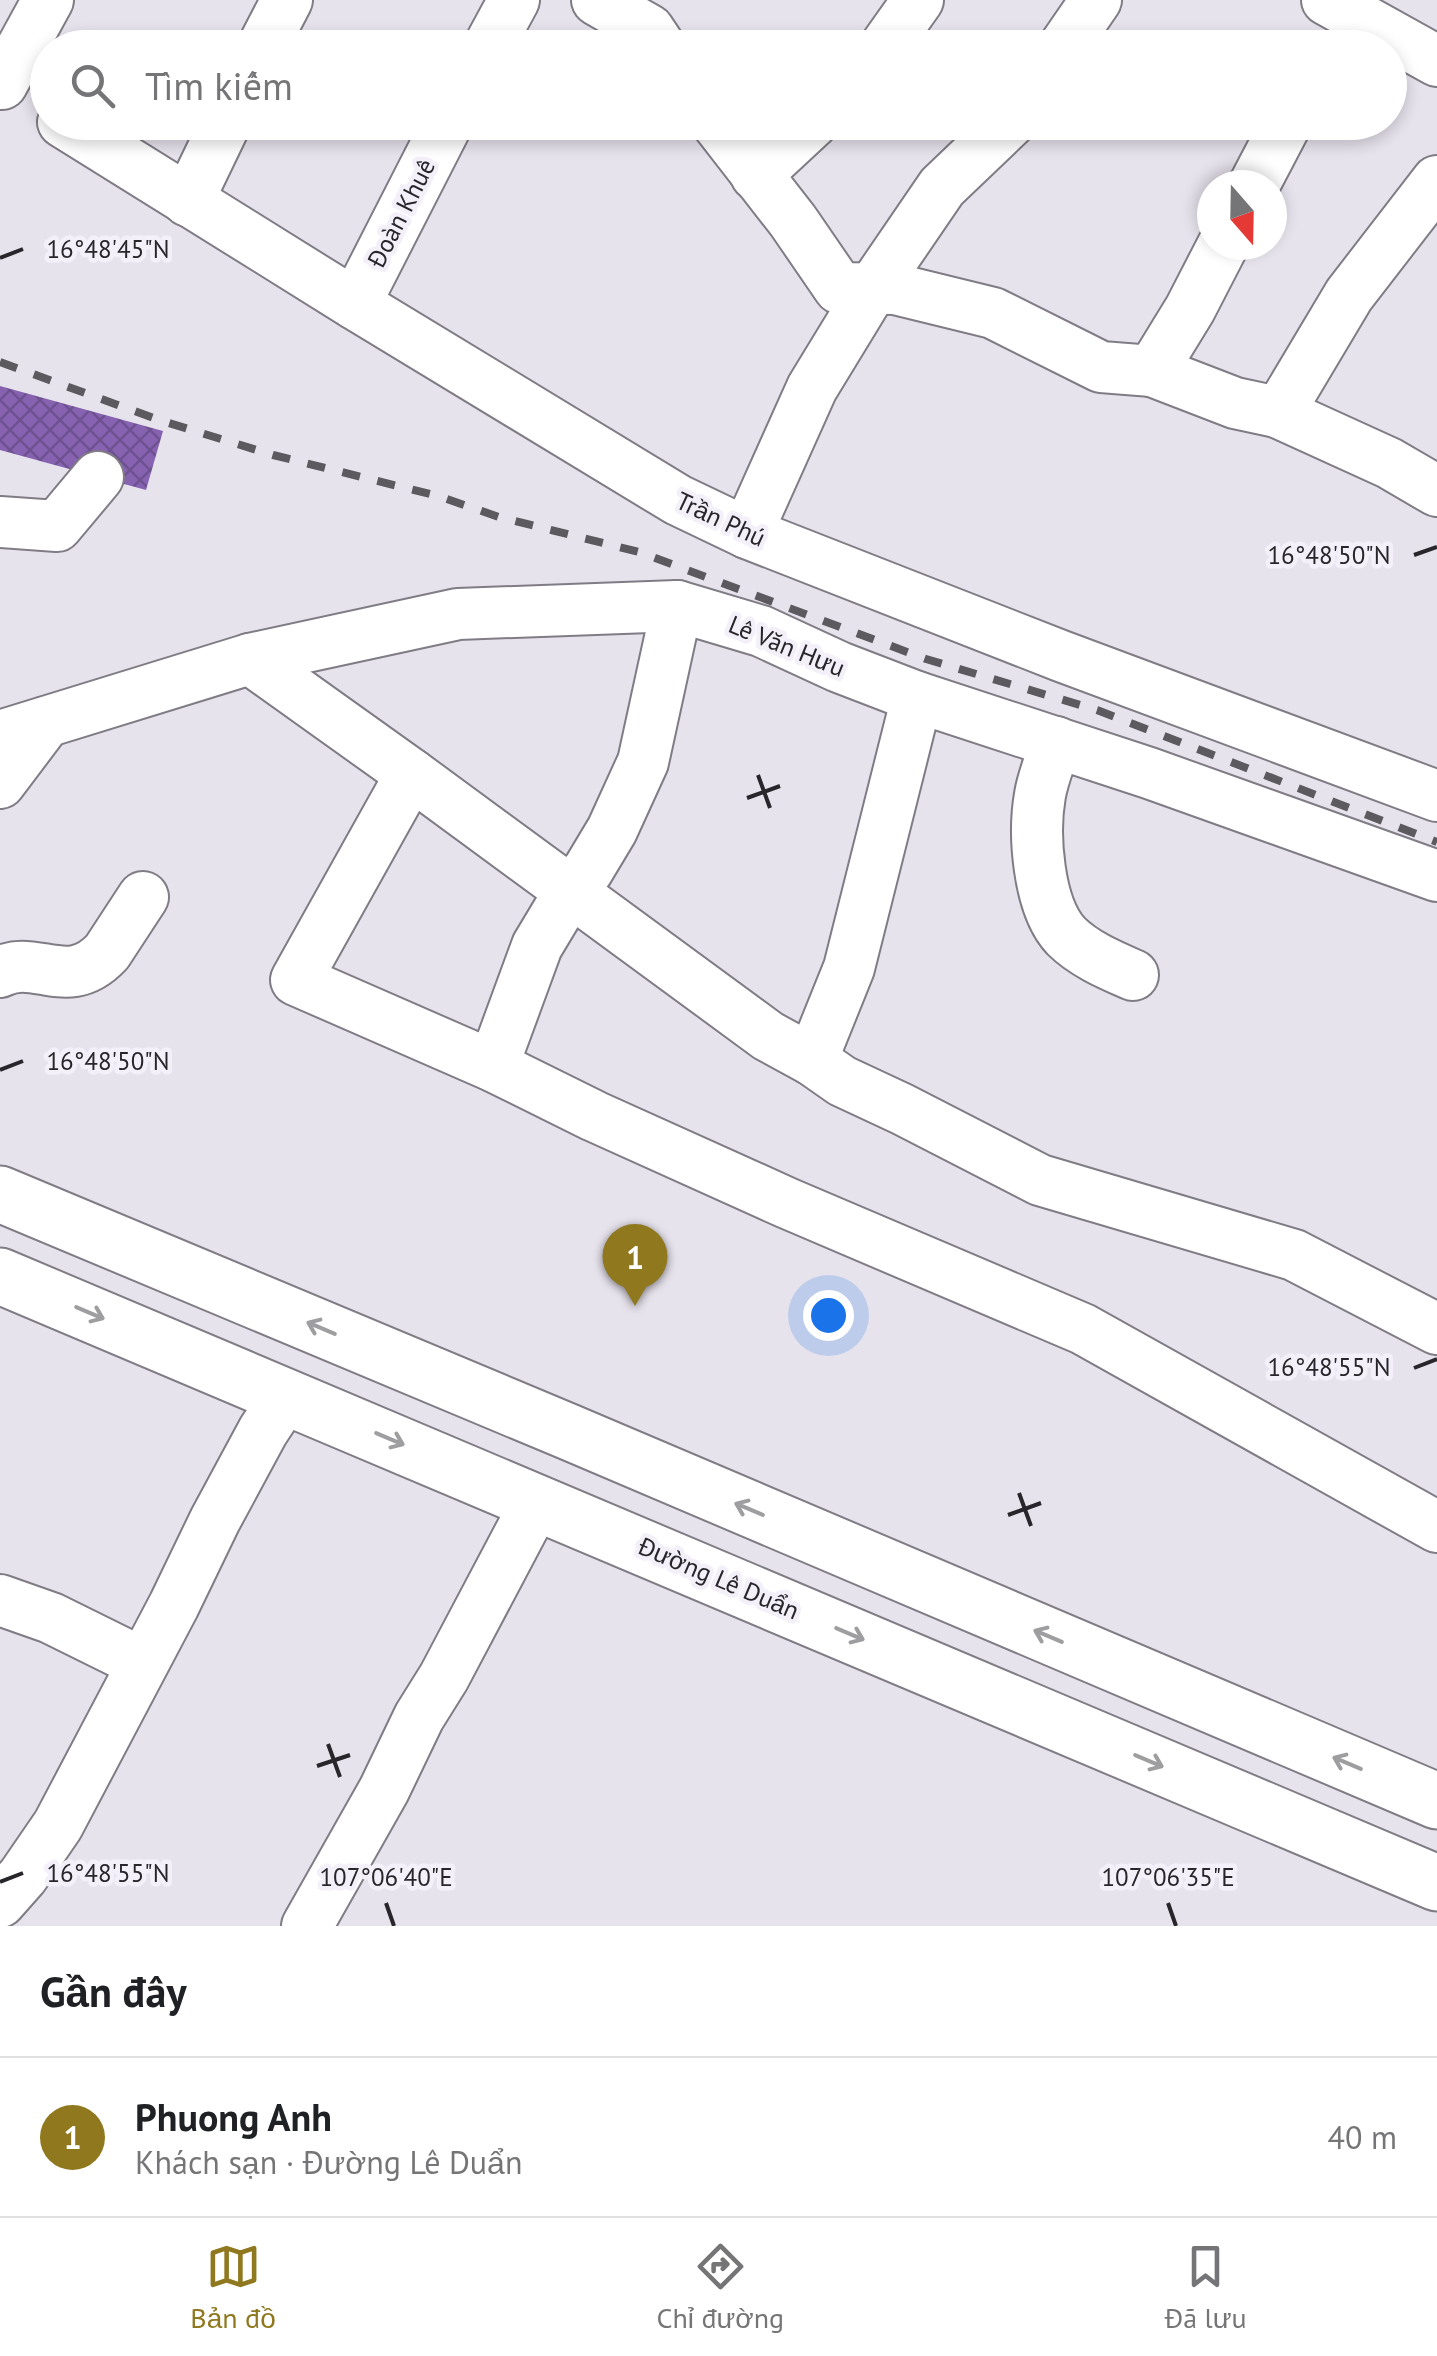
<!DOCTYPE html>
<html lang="vi">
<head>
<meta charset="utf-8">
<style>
  :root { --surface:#fff; --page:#f2f2f2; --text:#202124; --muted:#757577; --line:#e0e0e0; --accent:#8f781e }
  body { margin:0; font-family:"PT Sans",sans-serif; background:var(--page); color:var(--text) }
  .compass { position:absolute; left:1197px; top:170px; width:90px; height:90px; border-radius:50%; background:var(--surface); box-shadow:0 5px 15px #0003; rotate:160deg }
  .you { position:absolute; left:828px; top:1315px; width:35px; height:35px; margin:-25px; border:8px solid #fff; border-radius:50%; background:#1a73e8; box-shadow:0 0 0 15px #1a73e833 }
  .badge { display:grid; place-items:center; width:65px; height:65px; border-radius:50%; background:var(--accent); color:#fff; font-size:32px; font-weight:700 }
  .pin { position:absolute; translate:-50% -82px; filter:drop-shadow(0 2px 5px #0008) }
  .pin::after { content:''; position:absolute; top:52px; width:35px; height:30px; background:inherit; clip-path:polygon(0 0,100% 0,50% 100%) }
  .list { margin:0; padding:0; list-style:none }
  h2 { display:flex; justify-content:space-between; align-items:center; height:130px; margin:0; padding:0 40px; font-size:42px }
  h2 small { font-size:32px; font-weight:400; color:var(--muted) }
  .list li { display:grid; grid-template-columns:65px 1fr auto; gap:30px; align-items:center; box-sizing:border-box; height:160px; padding:0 40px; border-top:2px solid var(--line) }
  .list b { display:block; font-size:38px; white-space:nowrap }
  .list p { margin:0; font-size:32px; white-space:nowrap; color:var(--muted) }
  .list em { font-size:32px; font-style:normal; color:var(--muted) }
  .icon { flex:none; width:55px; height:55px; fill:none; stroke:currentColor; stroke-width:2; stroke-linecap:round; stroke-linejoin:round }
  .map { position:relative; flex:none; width:1437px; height:1926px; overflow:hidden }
  .search { position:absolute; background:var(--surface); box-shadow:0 5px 15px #0003; left:30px; right:30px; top:30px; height:110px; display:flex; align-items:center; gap:25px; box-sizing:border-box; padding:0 35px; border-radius:55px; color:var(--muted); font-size:38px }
  .sheet { height:290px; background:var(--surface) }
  nav { display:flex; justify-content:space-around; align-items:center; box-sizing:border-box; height:140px; border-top:2px solid var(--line); background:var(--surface); font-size:28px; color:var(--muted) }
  nav a { display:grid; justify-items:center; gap:5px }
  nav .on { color:var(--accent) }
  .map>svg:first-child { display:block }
  .building { fill:url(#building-cross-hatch) }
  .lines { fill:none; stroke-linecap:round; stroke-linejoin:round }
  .minor-casing { stroke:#807c85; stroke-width:54 }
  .highway-casing { stroke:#807c85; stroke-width:59 }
  .minor { stroke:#fff; stroke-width:50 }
  .highway { stroke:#fff; stroke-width:55 }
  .rail { stroke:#5c5a5f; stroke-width:8; stroke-dasharray:18 18; stroke-linecap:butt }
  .oneway { stroke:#9e9d9f }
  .ticks { fill:none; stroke:#28262a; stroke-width:4 }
  .labels { text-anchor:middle; stroke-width:9; stroke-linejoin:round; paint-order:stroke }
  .street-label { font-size:25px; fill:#28262a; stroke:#f4f0fa }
  .ticks-label { font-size:25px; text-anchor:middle; fill:#28262a; stroke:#f4f0fa; stroke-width:9; stroke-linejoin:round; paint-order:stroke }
</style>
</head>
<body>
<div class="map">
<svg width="1437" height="1926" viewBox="0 0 1437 1926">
  <defs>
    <pattern id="building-cross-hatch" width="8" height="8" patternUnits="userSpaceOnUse" patternTransform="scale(2.5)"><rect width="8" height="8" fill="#8762b1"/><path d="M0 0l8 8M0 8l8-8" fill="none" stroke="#6e5190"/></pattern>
  </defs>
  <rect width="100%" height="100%" fill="#e7e3ed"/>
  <path class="building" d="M 0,386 L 163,431 L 146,490 L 0,450 Z"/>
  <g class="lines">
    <g class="minor-casing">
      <g id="minor">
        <path d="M 597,0 L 649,30 L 661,48"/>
        <path d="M 1327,0 L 1437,61"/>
        <path d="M 262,48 L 287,0"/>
        <path d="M 488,48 L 514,0"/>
        <path d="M 884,48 L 918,0"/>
        <path d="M 1063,48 L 1096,0"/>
        <path d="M 2,84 L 48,0"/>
        <path d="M 63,122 L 355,304 L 678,500 L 747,533 L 1061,656 L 1437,796"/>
        <path d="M 716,122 L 793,221 L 839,288 L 895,289 L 993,313 L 1101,367 L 1152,371 L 1190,309 L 1223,245"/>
        <path d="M 756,175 L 813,122"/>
        <path d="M 1254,185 L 1287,122"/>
        <path d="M 188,201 L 226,122"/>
        <path d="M 355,304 L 448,122"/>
        <path d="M 1152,371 L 1235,403 L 1277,412 L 1389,463 L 1437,491"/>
        <path d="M 1277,412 L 1284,404 L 1349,295 L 1437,181"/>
        <path d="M 0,522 L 57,526 L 98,477"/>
        <path d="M 747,533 L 812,388 L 873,288 L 942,187 L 1010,122"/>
        <path d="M 250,659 L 411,774 L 768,1036 L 812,1060 L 842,1081 L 902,1109 L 1040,1180 L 1294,1255 L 1437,1329"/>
        <path d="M 0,736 L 250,659 L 458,614 L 677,606 L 761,631 L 839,667 L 917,697 L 1149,773 L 1437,876"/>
        <path d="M 1056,742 C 1051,759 1043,777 1040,795 C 1033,834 1038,906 1066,936 C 1084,954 1110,965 1133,975"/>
        <path d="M 411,774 L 296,980 L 493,1066 L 594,1116 L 787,1203 L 1083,1329 L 1437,1527"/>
        <path d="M 0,783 L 46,722"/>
        <path d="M 0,972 C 36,953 68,994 107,952 L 143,897"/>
        <path d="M 812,1060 L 849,968 L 917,697"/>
        <path d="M 493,1066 L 537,946 L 570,891 L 588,870 L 612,830 L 643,762 L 677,606"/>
        <path d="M 0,1600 L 51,1618 L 142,1663"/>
        <path d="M 0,1902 L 23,1876 L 58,1825 L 174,1605 L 215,1520 L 263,1431 L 286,1396"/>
        <path d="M 307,1926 L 384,1790 L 419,1717 L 444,1677 L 537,1501"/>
      </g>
    </g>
    <g class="highway-casing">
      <g id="highway">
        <path d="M 0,1194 L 569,1432 L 1437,1801"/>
        <path d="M 0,1276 L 1437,1883"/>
      </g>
    </g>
    <use href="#minor" class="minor"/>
    <use href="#highway" class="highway"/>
    <path class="rail" d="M 0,362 L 159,420 L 273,455 L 438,496 L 499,517 L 639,552 L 926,659 L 1097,710 L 1437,842"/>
  </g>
  <defs><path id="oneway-shaft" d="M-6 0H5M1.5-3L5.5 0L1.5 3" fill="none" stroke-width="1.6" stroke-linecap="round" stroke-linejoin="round" transform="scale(2.5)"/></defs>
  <g class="oneway">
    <use href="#oneway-shaft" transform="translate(90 1313) rotate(23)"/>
    <use href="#oneway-shaft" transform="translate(321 1328) rotate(-157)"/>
    <use href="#oneway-shaft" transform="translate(390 1439) rotate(23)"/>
    <use href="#oneway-shaft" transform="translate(749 1509) rotate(-157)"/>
    <use href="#oneway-shaft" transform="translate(850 1634) rotate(23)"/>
    <use href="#oneway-shaft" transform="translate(1048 1636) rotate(-157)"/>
    <use href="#oneway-shaft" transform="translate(1149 1761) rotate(23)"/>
    <use href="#oneway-shaft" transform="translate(1347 1763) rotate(-157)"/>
  </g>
  <path class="ticks" d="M 0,258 L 23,249M 1414,555 L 1437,547M 758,775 L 770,808M 747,798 L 780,786M 0,1070 L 23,1061M 1414,1368 L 1437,1359M 1019,1493 L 1031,1526M 1008,1515 L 1041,1503M 328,1744 L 340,1777M 317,1766 L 350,1755M 0,1882 L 23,1873M 386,1903 L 394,1926M 1168,1903 L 1176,1926"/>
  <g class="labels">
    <g class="street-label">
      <text transform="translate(401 213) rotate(-63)" y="9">Đoàn Khuê</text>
      <text transform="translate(721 519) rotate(25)" y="9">Trần Phú</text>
      <text transform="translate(787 646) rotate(22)" y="9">Lê Văn Hưu</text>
      <text transform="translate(719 1578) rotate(23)" y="9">Đường Lê Duẩn</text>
    </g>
  </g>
  <g class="ticks-label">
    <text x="108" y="258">16°48'45"N</text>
    <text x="1329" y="564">16°48'50"N</text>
    <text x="108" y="1070">16°48'50"N</text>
    <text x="1329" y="1376">16°48'55"N</text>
    <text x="108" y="1882">16°48'55"N</text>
    <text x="386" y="1886">107°06'40"E</text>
    <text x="1168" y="1886">107°06'35"E</text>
  </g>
</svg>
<svg class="compass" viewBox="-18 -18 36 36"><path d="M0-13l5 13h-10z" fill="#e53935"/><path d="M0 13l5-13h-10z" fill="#757577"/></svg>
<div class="you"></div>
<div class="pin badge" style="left:635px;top:1306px">1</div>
<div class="search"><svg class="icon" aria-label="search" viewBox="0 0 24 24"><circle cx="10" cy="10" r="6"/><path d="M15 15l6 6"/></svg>Tìm kiếm</div>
</div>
<section class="sheet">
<h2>Gần đây<small></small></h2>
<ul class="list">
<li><span class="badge">1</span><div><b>Phuong Anh</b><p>Khách sạn · Đường Lê Duẩn</p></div><em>40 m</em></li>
</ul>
</section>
<nav>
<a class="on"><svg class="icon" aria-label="map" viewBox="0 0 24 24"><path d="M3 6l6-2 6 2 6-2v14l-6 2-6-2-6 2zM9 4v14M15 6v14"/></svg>Bản đồ</a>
<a><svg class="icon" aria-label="directions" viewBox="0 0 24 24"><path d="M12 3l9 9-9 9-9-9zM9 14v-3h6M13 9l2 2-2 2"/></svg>Chỉ đường</a>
<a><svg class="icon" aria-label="saved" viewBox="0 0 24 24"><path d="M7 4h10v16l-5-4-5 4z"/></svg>Đã lưu</a>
</nav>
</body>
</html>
